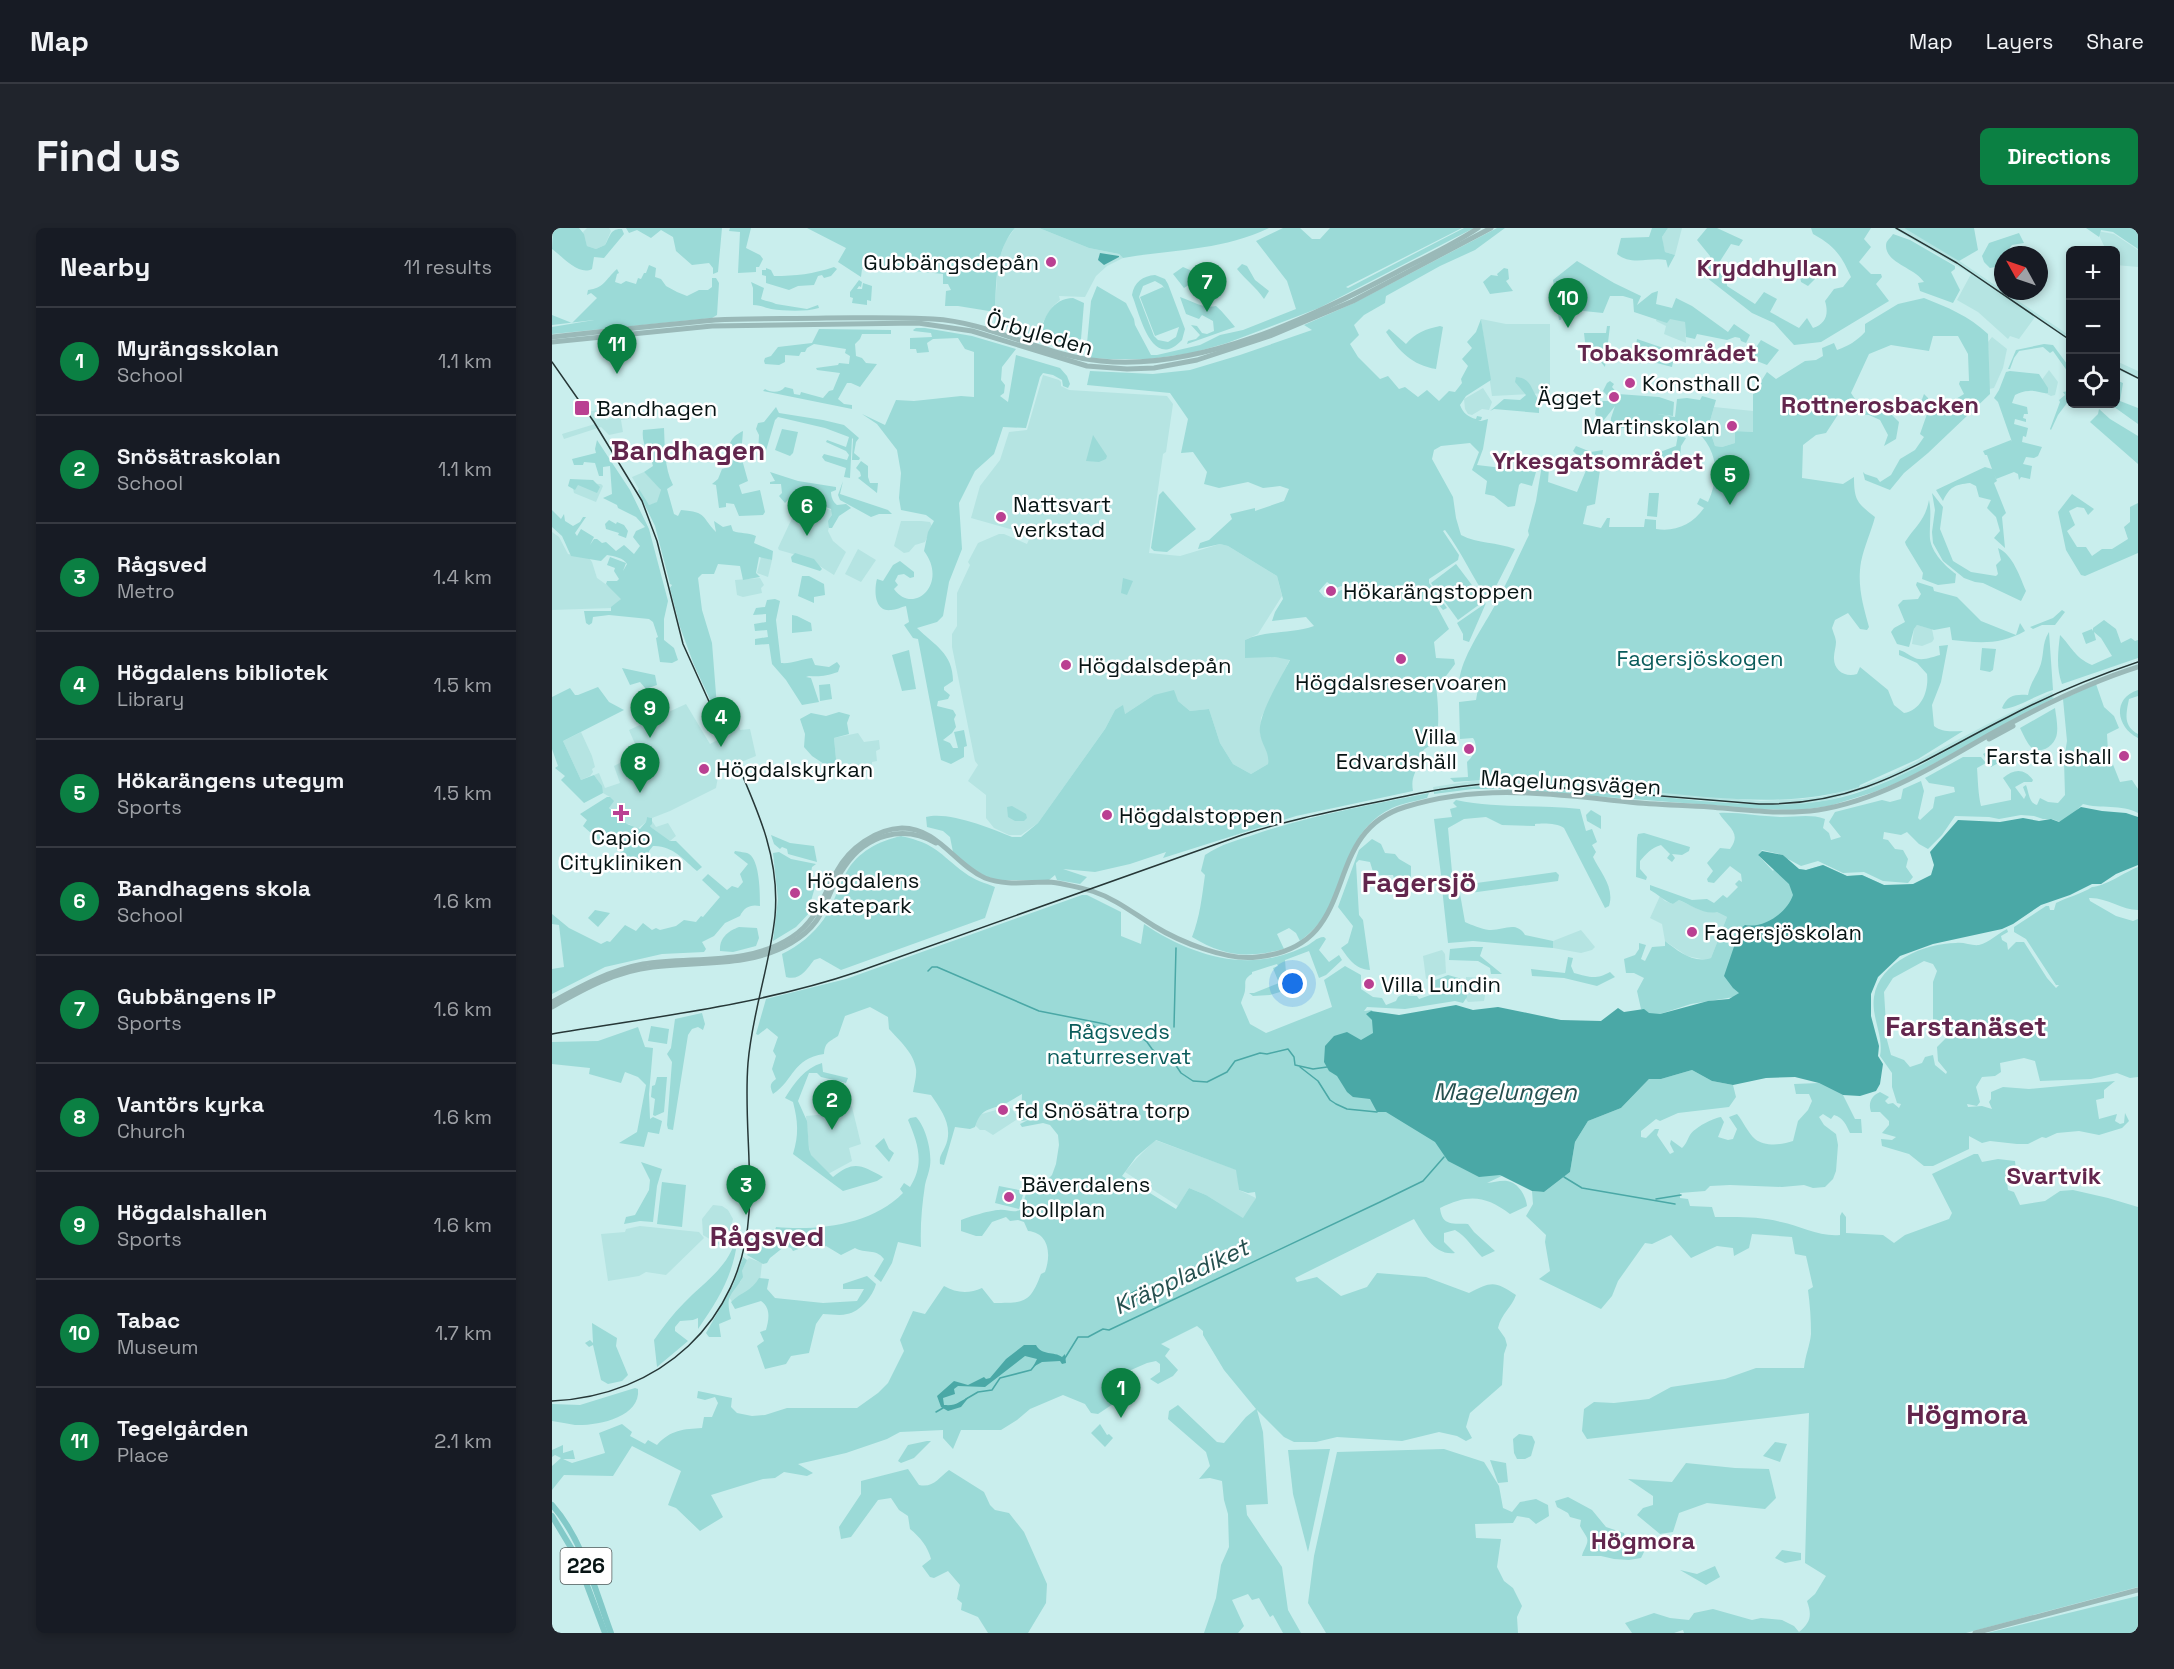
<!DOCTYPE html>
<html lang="en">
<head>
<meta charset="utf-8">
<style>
  :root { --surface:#171b24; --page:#20242c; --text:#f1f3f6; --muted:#9ea1a6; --line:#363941; --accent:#0b8043 }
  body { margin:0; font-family:"Space Grotesk",sans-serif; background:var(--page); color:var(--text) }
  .controls { position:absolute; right:18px; top:18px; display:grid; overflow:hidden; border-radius:9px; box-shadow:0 3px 9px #0003 }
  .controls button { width:54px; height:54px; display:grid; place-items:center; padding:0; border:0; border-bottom:2px solid var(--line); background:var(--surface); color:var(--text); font:30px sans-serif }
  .compass { position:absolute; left:1442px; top:18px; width:54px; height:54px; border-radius:50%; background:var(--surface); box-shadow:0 3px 9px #0003; rotate:310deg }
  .you { position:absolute; left:741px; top:756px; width:21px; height:21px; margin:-15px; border:4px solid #fff; border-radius:50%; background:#1a73e8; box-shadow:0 0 0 9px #1a73e833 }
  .badge { display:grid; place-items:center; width:39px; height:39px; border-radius:50%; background:var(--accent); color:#fff; font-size:20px; font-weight:700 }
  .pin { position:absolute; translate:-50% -50px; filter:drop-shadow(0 2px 3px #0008) }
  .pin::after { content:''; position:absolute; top:32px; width:21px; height:18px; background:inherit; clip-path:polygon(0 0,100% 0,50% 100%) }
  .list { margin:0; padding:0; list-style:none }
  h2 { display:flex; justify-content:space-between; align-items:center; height:78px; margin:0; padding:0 24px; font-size:26px }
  h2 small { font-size:20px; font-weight:400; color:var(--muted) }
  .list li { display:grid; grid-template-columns:39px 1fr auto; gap:18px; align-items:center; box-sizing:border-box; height:108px; padding:0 24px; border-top:2px solid var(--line) }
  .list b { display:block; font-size:22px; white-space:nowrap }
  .list p { margin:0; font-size:20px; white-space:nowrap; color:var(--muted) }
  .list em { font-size:20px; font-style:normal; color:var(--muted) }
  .icon { flex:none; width:33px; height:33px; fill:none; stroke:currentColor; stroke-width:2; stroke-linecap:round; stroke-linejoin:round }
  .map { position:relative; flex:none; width:1586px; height:1405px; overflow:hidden; border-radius:9px }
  header { display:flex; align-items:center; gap:36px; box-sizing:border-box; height:84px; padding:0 30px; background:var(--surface); border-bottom:2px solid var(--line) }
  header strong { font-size:28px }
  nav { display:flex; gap:33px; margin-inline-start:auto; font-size:21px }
  .intro { display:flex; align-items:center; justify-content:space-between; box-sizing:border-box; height:144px; padding:0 36px }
  h1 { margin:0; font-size:42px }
  .button { padding:15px 27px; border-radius:9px; background:var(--accent); color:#fff; font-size:21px; font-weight:700 }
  main { display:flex; gap:36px; padding:0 36px }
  aside { flex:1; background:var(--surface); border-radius:9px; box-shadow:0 3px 9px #0003 }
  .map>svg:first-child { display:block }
  .built { fill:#b5e4e2 }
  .green { fill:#9bdad7; fill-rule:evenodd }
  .water { fill:#4aa8a6 }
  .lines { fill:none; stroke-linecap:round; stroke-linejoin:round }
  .stream { stroke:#4aa8a6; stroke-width:1.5 }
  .secondary { stroke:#9ab9b8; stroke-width:5 }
  .primary { stroke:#82c9c8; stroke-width:6 }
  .rail { stroke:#263737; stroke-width:1.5 }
  .poi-dot { fill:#ba4092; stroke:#fff; stroke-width:2 }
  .labels { text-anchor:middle; stroke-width:5; stroke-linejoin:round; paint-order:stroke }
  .shield { fill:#fff; stroke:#515a5a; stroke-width:1.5 }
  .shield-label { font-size:21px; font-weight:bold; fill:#071414 }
  .poi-label { font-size:22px; fill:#071414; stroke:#fff; text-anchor:start }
  .street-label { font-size:22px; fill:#071414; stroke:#fff }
  .park-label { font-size:22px; fill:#0a5c5b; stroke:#fff }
  .neighbourhood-label { font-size:24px; font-weight:bold; fill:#62264d; stroke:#fff }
  .water-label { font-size:24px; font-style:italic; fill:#26504f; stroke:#fff }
  .district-label { font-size:28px; font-weight:bold; fill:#62264d; stroke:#fff }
</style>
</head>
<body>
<header>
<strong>Map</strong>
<nav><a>Map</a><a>Layers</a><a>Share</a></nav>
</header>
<div class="intro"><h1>Find us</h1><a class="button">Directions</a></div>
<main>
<aside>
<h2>Nearby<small>11 results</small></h2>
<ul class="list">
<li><span class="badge">1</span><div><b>Myrängsskolan</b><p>School</p></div><em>1.1 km</em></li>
<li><span class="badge">2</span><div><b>Snösätraskolan</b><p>School</p></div><em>1.1 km</em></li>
<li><span class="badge">3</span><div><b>Rågsved</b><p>Metro</p></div><em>1.4 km</em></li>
<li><span class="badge">4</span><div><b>Högdalens bibliotek</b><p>Library</p></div><em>1.5 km</em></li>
<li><span class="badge">5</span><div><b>Hökarängens utegym</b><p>Sports</p></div><em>1.5 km</em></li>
<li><span class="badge">6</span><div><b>Bandhagens skola</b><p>School</p></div><em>1.6 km</em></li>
<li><span class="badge">7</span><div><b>Gubbängens IP</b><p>Sports</p></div><em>1.6 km</em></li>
<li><span class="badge">8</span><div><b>Vantörs kyrka</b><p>Church</p></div><em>1.6 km</em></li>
<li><span class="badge">9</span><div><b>Högdalshallen</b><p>Sports</p></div><em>1.6 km</em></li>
<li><span class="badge">10</span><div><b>Tabac</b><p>Museum</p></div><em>1.7 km</em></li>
<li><span class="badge">11</span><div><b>Tegelgården</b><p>Place</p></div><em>2.1 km</em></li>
</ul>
</aside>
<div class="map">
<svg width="1586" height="1405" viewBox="0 0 1586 1405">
  <rect width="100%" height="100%" fill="#c9eeed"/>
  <g class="built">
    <path d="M 35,0 L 57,0 L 59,3 L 53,17 L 44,21 L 35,18 L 31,4 Z"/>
    <path d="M 463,0 L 487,0 L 537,20 L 567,26 L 571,30 L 555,38 L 544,48 L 533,69 L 507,68 L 508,72 L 501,78 L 491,94 L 489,109 L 442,95 L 446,35 L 453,14 Z"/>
    <path d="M 1116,0 L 1130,0 L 1123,27 L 1113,24 L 1111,16 L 1110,9 Z"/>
    <path d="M 1341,0 L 1352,0 L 1397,26 L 1518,108 L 1518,113 L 1483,89 L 1467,111 L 1458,108 L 1456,111 L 1426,84 L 1405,72 L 1419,46 Z"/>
    <path d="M 1545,3 L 1562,6 L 1586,22 L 1586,39 L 1564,37 L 1564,22 L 1554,22 Z"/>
    <path d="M 1106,85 L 1133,94 L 1134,115 L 1112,106 L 1114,98 L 1104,93 Z"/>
    <path d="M 929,91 L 954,96 L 998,96 L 998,165 L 940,168 Z"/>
    <path d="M 1440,109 L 1455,121 L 1451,140 L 1442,160 L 1437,161 L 1436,114 Z"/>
    <path d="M 1564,133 L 1586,143 L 1586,151 L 1564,141 Z"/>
    <path d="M 1497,142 L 1506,154 L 1503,167 L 1499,168 L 1493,165 L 1489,153 Z"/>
    <path d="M 491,147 L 507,152 L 509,154 L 509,158 L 517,162 L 615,168 L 621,176 L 614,224 L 611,226 L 597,325 L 628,328 L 668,316 L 676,318 L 725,348 L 730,368 L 706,406 L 693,412 L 693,429 L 723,429 L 738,431 L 709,490 L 708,505 L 717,529 L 716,536 L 699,546 L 681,536 L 668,515 L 657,481 L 638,483 L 626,473 L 602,467 L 573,486 L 563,482 L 553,501 L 486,595 L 469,607 L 457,607 L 442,600 L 434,590 L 434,567 L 416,553 L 426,537 L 423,533 L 400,419 L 400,406 L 405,398 L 405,365 L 418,337 L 416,334 L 426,315 L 447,306 L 452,306 L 475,316 L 479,307 L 419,290 L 428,258 L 448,232 L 457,204 L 475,202 Z"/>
    <path d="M 931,160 L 940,174 L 937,182 L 930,181 L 920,187 L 916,186 L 913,181 L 912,171 Z"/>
    <path d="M 1162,179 L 1201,183 L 1201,204 L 1183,203 L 1183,215 L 1170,219 L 1163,218 L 1158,203 L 1158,193 Z"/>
    <path d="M 53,180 L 54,192 L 68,188 L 66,182 L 70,188 L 77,185 L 77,191 L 69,192 L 71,204 L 57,207 L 49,199 L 12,211 L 10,206 L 43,196 L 36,184 Z"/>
    <path d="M 92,244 L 107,259 L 114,272 L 97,277 L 94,274 L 80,249 Z"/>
    <path d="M 30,255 L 49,256 L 51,258 L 44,274 L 22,265 L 20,256 Z"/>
    <path d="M 259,274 L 281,283 L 276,303 L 281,313 L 294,324 L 282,347 L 255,330 L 227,322 L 226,320 L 242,286 Z"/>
    <path d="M 349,293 L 369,293 L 378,294 L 380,298 L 373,314 L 363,317 L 357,324 L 352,325 L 342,318 Z"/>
    <path d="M 0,304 L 7,309 L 16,326 L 37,330 L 40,334 L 45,350 L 69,367 L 70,370 L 60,380 L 0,382 Z"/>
    <path d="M 306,321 L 324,332 L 309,354 L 293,346 Z"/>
    <path d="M 209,329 L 220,332 L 216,349 L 205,345 Z"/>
    <path d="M 208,350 L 212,357 L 209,360 L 210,365 L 191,369 L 185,367 L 183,352 Z"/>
    <path d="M 1365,397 L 1380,401 L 1382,411 L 1380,414 L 1370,418 L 1360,416 L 1362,401 Z"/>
    <path d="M 1500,464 L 1502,469 L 1463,486 L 1351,546 L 1320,559 L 1277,572 L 1247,576 L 1212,577 L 985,558 L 950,556 L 917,558 L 882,564 L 881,559 L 920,553 L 951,552 L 978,553 L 1209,573 L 1250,571 L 1273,568 L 1307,559 L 1342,545 L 1432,498 Z"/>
    <path d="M 134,476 L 158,516 L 176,506 L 174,494 L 186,493 L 188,502 L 198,501 L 204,528 L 167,543 L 164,560 L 118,583 L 100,590 L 95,589 L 94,594 L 85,601 L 77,596 L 75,596 L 57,579 L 58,569 L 51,565 L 47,554 L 42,547 L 47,545 L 53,560 L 68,555 L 62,538 L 87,525 L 77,502 Z"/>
    <path d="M 29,504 L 40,528 L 43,539 L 40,541 L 41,544 L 38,548 L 29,552 L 11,513 Z"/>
    <path d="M 306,505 L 312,514 L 327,512 L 328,521 L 324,523 L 325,533 L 320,534 L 320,541 L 306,542 L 297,537 L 290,539 L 282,535 L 284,531 L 282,510 Z"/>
    <path d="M 100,593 L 104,599 L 116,595 L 124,608 L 118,613 L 114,611 L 100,600 L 98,598 Z"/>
    <path d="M 1108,668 L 1113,673 L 1121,676 L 1127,672 L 1148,682 L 1165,684 L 1175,689 L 1159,730 L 1154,732 L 1135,728 L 1113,713 L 1110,696 L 1098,690 Z"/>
    <path d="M 1029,702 L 1043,719 L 1040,722 L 1029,725 L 1001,720 L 1001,713 Z"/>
    <path d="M 890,722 L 893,726 L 894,745 L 874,751 L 871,728 Z"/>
    <path d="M 914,749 L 936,750 L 932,773 L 916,774 L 914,771 Z"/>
    <path d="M 295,875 L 300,879 L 309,916 L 297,920 L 300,933 L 276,946 L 258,929 L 254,888 L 285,885 Z"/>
    <path d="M 451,880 L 459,880 L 467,890 L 441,907 L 433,902 L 428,902 L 422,896 L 423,888 Z"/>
    <path d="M 603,912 L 685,942 L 687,962 L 704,970 L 692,991 L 654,967 L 637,960 L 626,978 L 573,944 L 585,930 Z"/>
    <path d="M 161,977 L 170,978 L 176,982 L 181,991 L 174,1021 L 151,1007 L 150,991 Z"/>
    <path d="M 88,998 L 147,1004 L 152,1010 L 114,1047 L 94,1044 L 87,1048 L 56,1053 L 49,1006 L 73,1004 L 74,1001 Z"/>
    <path d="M 197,1030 L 210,1035 L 208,1053 L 210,1057 L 181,1075 L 177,1069 L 183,1058 L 189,1053 L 190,1043 L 194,1033 Z"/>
  </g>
  <g class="green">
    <path d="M 1,0 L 27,0 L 32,6 L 35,18 L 44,21 L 53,17 C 58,9 58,0 70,1 L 72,6 L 52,30 L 42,29 L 40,41 C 27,48 11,29 0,21 Z"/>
    <path d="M 74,0 L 170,0 L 166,44 L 161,46 L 161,40 L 157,35 L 140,37 L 124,23 L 121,9 L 109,2 L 99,10 L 85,2 L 77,5 Z"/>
    <path d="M 178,0 L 199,0 L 194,20 L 208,27 L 211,31 L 207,39 L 204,39 L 204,44 L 186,45 L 188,4 L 177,3 Z"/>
    <path d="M 255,0 L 463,0 C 443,22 444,56 443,84 L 406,78 L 393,78 L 394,63 L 399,62 L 396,56 L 391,56 L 391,46 L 314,38 L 310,41 L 309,49 L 286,34 L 294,20 Z"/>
    <path d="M 487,0 L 717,0 C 669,23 622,21 571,30 L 567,26 L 537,20 Z"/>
    <path d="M 731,0 L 748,0 L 760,11 L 768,11 L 778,0 L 910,0 L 794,59 L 796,60 L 912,0 L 922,0 L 767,80 L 675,115 L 640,125 L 598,131 L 557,131 L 538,130 L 534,126 L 539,73 L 545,58 L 574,75 L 582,91 L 583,97 L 599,127 L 605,127 L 648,117 L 668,107 L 691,102 L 744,81 L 735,53 L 704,13 Z"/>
    <path d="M 945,0 L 953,0 L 923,22 L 888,38 L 834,68 L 833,75 L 812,87 L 802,97 L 807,107 L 798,116 L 806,129 L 828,151 L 836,148 L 847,161 L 853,159 L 866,169 L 875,162 L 887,173 L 897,163 L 903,164 L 910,155 L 909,151 L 916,138 L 910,131 L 920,120 L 915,114 L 924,104 L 929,91 L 939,152 L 914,168 L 908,177 C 911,185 916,189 924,191 L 925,188 L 930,189 L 929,192 L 926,192 L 929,193 L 936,191 L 931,221 L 925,237 L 984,244 L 980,258 L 969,255 L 967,257 L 963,278 L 956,279 L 942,268 L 933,266 L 935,253 L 920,242 L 927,224 L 918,215 L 889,218 L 882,222 L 880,231 L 901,269 L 904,290 L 909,307 C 926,316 945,314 963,321 L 937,372 C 920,350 910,324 893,302 L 891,303 L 907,327 L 906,332 L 877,351 L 877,355 L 895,380 L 891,382 L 886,376 L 884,377 L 897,401 L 882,414 L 884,430 L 902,431 L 903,436 L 894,448 L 883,454 C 886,466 888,500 884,511 C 883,518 874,518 871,523 C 867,527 869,532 867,536 C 862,547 859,551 861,563 L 744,588 L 611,630 L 614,624 L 578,636 L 543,644 L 511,641 L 535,649 L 528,656 L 505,652 L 503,647 L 497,652 L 445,652 L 433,648 L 412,636 L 401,624 L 398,609 L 391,603 L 375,599 L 374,589 C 396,583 439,600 460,609 L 469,609 L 486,595 L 553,501 L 563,482 L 571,477 L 573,486 L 602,467 L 622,462 L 626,473 L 638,483 L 657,481 L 668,515 L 681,536 L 699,546 L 716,536 C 718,524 709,516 708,505 C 705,488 730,448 738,432 L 723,429 L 693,430 L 693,412 C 714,402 740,406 762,398 L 754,389 L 720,393 L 723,384 L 731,371 L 725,348 L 676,318 L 668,316 L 646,321 L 648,315 L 657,312 L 680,291 L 678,286 L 703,280 L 703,283 L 732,273 L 737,261 L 728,258 L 711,260 L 696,254 L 667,260 L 652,256 L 655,244 L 641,224 L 629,225 L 636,191 L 618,165 L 535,157 L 538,143 L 601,146 L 638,142 L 688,127 L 760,102 L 752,97 L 802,75 ZM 775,354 L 784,360 L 800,354 L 801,359 L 796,362 L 789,362 L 777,370 L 772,369 L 767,363 Z"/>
    <path d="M 1100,0 L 1116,0 L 1110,9 L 1113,24 L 1123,27 L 1116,40 L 1114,32 C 1098,29 1079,38 1065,26 L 1069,10 L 1097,9 Z"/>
    <path d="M 1155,0 L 1165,0 L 1191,12 L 1187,18 L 1179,16 L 1163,41 L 1174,50 L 1175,58 L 1203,76 L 1212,64 L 1225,71 L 1218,84 L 1247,100 L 1255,90 L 1261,100 C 1274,96 1277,86 1273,73 L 1282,61 L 1291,59 L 1299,49 C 1289,27 1283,18 1261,6 L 1259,0 L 1319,0 L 1312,11 L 1319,19 L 1307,34 L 1319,46 L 1329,46 L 1330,49 L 1324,56 L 1337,73 L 1269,114 L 1242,117 L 1222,95 L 1200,85 L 1150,46 L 1150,42 L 1159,32 L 1158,28 L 1145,12 Z"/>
    <path d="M 1352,0 L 1422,0 L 1426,22 L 1407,33 Z"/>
    <path d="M 1534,0 L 1586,0 L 1586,21 L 1561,4 L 1549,2 L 1547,9 Z"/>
    <path d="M 1467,5 L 1472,15 L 1460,17 L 1443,39 L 1438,40 L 1432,34 L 1430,28 L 1437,15 Z"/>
    <path d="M 1341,6 L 1358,12 L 1403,38 L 1403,41 L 1399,44 L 1408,62 L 1401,75 L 1368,63 L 1366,55 L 1372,54 C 1363,40 1334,35 1334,18 C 1334,12 1338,11 1341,6 Z"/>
    <path d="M 1025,33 L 1062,55 L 1089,68 L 1085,77 L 1100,65 L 1106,63 L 1104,76 L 1120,80 L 1124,70 L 1140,78 L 1176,104 L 1182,96 L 1198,107 L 1194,115 L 1189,113 L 1188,110 L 1183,109 L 1175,112 L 1145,106 L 1143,111 L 1134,109 L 1133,94 L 1118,91 L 1115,95 L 1082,84 L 1081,71 L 1071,68 L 1058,68 L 1051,85 L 1012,81 L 1009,92 L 1007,92 L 1001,52 Z"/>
    <path d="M 690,36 L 695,38 L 703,52 L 717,63 L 712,71 C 704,59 694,52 685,41 Z"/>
    <path d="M 97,37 L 104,40 L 103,49 L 109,51 L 114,58 L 125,64 L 135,68 L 147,62 L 156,62 L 160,59 L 160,50 L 164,50 L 167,55 L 165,87 L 160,90 L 0,106 L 0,99 L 42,92 L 0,97 L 0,87 L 20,95 L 45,70 L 39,65 L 35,67 L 36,62 C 52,60 53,52 65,41 L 67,45 L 65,46 L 63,54 L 69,56 L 74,53 L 84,56 L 86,50 L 89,51 L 92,45 L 94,45 Z"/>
    <path d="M 282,39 L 285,41 L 279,48 L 272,50 L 270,47 L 266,48 L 262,57 L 246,58 L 237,62 L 214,55 L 214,48 L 210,47 L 210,42 L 214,42 L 214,40 L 219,42 L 222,48 C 244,48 261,46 282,39 Z"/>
    <path d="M 631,39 L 638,42 L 645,52 L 632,60 L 621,46 Z"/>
    <path d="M 952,40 L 956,41 L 957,51 L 954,53 L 961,63 L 938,66 L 931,54 L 939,47 L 946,48 L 945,46 Z"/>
    <path d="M 1257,40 L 1262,47 L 1263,51 L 1256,58 L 1249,54 L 1248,48 Z"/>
    <path d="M 603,47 L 613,51 L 616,56 L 633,101 L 630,112 C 600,144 588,87 580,67 C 582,54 591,48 603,47 ZM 603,53 L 610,57 L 613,61 L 611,59 L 588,69 L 603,108 L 627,99 L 624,109 L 616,114 L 606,112 L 602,108 L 587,69 L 591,58 Z"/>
    <path d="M 307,52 L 310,54 L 309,59 L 307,58 L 305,61 L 310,61 L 311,55 L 320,58 L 319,73 L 315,72 L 315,77 L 300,75 L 301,70 L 298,69 L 298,64 Z"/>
    <path d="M 199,54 L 212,60 L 209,71 C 214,74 219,73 224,76 L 255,81 L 266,77 L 267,80 C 253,84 233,83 219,81 C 212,80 210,77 201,77 L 201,60 Z"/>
    <path d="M 628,69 C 641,73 650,81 664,78 C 671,84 677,92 683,99 L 635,116 L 636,113 L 644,111 L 648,107 L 639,97 L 645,98 L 650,105 L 655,106 L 662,103 L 661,93 L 650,87 L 647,91 L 634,86 Z"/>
    <path d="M 521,70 L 532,75 L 529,111 L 515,115 L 489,109 C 489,91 501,70 521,70 Z"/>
    <path d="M 1372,70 C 1395,79 1417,88 1436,106 L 1438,166 L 1376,225 L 1352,245 L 1338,262 L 1313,252 L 1311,244 L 1313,246 L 1325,250 L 1328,254 L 1339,247 L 1348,231 L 1363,222 L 1372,209 L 1368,206 L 1375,186 L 1366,182 L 1372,166 L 1376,170 L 1378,178 L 1399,174 L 1412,166 L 1407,156 L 1408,153 L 1417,153 L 1416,126 L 1406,108 L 1381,108 L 1377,123 L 1339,117 L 1317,126 L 1299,165 L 1307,177 L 1339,186 L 1347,194 L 1344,211 L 1332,218 L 1336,207 L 1328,192 L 1317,187 L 1287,185 L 1274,205 L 1264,207 L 1251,217 L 1250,250 L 1291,256 L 1302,249 C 1302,272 1305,275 1323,289 C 1319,304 1312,319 1309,334 C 1305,357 1311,377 1317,399 L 1315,402 L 1308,401 L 1296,385 L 1283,392 L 1280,400 C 1281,404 1284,410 1284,414 C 1284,419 1282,424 1282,429 C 1281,442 1293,450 1305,446 L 1308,439 L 1336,462 L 1342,477 L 1352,485 C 1370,482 1377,462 1375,446 L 1365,435 L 1347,427 L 1347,422 C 1354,424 1355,426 1361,429 C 1369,434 1380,429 1388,427 L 1387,418 L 1396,417 L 1389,454 L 1380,477 L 1382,498 C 1391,505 1400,503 1411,503 L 1366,531 L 1308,557 L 1307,559 C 1253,575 1208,573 1153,569 C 1112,565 1071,561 1030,558 C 987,554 944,550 902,554 L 898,550 L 916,549 L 915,534 C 922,527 927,519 921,510 L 908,511 L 907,474 L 924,472 L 926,461 L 924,455 L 920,454 L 907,457 C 907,435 927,405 938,386 C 953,361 964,333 977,307 L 976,303 L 984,273 L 990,237 L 997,240 L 996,254 L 1025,264 L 1035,240 L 1024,238 L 1027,229 L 1021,223 L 1024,218 L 1039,224 L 1051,222 L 1043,276 L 1035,278 L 1031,296 L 1049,300 L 1055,290 L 1058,290 L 1057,299 L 1092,299 L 1093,291 L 1104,292 L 1104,301 C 1123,304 1140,297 1152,280 L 1145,276 L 1148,270 L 1156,274 C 1169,245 1165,219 1140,199 L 1135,207 L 1129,205 L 1130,194 L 1119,193 L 1087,202 L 1064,199 L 1063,209 L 1058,208 L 1059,190 L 1063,178 L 1052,192 L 1047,191 L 1043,186 L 1044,178 L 1051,173 L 1060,173 L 1051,163 L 1055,155 L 1058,153 L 1062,156 L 1060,159 L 1066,166 L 1107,169 L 1122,174 L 1121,188 L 1105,186 L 1123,189 L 1125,171 L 1135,170 L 1148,172 L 1150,168 L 1164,172 L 1158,193 L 1158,203 L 1163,218 L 1170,219 L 1183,215 L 1183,203 L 1201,204 L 1201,166 L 1215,144 L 1224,151 L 1253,133 L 1264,132 L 1271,128 L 1270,120 L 1282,115 L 1285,122 C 1296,118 1305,113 1313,104 L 1313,96 L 1346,76 Z"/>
    <path d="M 888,98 L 891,99 L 884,141 C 860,137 848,124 834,104 L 837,101 L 854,116 C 863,105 874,101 888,98 Z"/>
    <path d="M 1055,98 L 1058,98 L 1053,139 L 1048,133 L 1036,133 L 1034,131 L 1036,118 L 1033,114 L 1032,105 L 1054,105 Z"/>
    <path d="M 364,100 L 373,100 L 420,108 L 464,121 L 450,139 L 449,152 L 453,157 L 452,165 L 448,168 L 456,174 L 464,127 L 508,140 L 515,148 L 518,156 L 516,160 L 511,158 L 510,152 L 501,147 L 491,145 L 488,149 L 474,200 L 451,199 L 442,226 L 423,243 L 407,275 L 410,321 L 397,354 L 391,388 L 385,394 L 365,400 C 382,417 401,425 401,453 L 392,459 L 392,462 L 398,467 L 396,471 L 386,473 L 385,478 L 401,482 L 404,487 L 402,491 L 404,499 L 400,505 L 391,512 L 398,515 L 401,520 L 411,520 L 406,520 L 402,504 L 412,502 L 415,518 L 412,519 L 412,529 L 399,536 L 389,532 L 366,411 L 361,410 L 352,397 L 357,394 L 354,378 C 349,379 344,382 339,382 C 322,384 322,362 325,351 L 331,353 L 341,337 L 348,333 L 362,344 L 362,349 L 358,350 L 352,346 L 346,347 L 343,353 L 346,357 L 342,361 C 361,388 397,356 372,323 L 376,304 L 382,293 L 374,287 L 349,282 L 347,270 L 349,245 L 345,222 L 325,196 L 310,186 L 333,197 L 344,172 L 362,173 L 409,168 L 422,169 L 422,124 L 413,121 L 406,110 L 381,111 L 375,115 L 377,124 L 365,125 L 364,121 L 358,121 L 358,110 L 380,109 L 379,105 L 362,103 L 361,102 Z"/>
    <path d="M 267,101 L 339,102 L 339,106 L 310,106 L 308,111 L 303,116 L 304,128 L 310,130 L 314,135 L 325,136 L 308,159 L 299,155 L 295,155 L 286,171 L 292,176 L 300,177 L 300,181 L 211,163 L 213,161 C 219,165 228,165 233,159 L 241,161 L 242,166 L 248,167 L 249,164 L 271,170 L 277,163 L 281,162 L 288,145 L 265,142 L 264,140 L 286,137 L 287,135 L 297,136 L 298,128 L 293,125 L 294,121 L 262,116 L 255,120 L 253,124 L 249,124 L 247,128 L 233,127 L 233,134 L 227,137 L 213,136 L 212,133 L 213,130 L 219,128 L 226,119 L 260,115 Z"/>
    <path d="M 1085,111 L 1123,124 L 1120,139 L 1097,133 L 1082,132 Z"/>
    <path d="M 1209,112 L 1227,122 L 1215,137 L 1197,130 Z"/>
    <path d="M 1492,116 L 1501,117 L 1518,140 L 1518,147 L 1501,123 L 1498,125 L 1491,119 L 1467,123 L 1462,130 L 1458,141 L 1456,141 L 1464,122 Z"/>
    <path d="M 1458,143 L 1487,146 L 1496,160 L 1496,165 C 1490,166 1484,162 1477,163 C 1472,163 1467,165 1463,167 L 1460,175 L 1475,179 L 1476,186 L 1472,186 L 1471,190 L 1474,191 L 1474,194 L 1463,191 L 1462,196 L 1476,200 L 1474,209 L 1471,208 L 1470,214 L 1490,219 L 1486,228 L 1482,230 L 1474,229 L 1471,236 L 1480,238 L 1478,251 L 1469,249 L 1467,252 L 1466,246 L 1462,244 L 1444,251 L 1442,246 L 1445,253 L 1442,255 L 1454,285 L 1450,289 L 1453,320 L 1442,310 L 1448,303 L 1444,289 L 1435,280 L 1439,272 L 1427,269 L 1424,258 L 1418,255 C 1403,257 1398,258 1391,273 L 1384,262 L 1433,239 L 1440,241 L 1435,227 L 1433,227 L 1431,223 L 1459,212 L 1460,214 L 1446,174 L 1442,170 L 1447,162 L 1454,144 Z"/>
    <path d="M 964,149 C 980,150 979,163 987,172 L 987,185 L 942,181 L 938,183 L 952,171 L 968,172 L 974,167 L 963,154 Z"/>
    <path d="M 1564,152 L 1571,155 L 1568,173 L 1586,180 L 1586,196 L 1558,176 L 1564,176 Z"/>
    <path d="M 1516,163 L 1518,163 L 1518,171 L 1506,187 L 1499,202 L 1498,201 L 1508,174 L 1507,172 L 1513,167 L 1511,164 Z"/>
    <path d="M 224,179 L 227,185 L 271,192 L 292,197 L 307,210 L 304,214 L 302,225 L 308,230 L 307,232 L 300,232 L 301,211 L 300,210 L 298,250 L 292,249 L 294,240 L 273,233 L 270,229 L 272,226 L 295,232 L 297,227 L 294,223 L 274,214 L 275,212 L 294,219 L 297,209 L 273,200 L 226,189 L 223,192 L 213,226 L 206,226 L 207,207 L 204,201 L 206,195 L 212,194 Z"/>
    <path d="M 1547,181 L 1558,191 L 1586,208 L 1586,236 L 1538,194 L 1546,186 Z"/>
    <path d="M 112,200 C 113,219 112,239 121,257 L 115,261 L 122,286 L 126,288 L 129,282 C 156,284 149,289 164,304 L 162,293 L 171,299 L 179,297 L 181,303 C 189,306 195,304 204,308 L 202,315 L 221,323 L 220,332 L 207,329 L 204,345 L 208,349 L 191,352 L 188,338 L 166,336 L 162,346 L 150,346 L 146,350 L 150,382 L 160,415 L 165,479 L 166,485 L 174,494 L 177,506 L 175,508 L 142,437 L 128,399 L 118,360 L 120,357 L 118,356 L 103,298 L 86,263 L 87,261 L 97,277 L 105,274 L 109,262 L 92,244 L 101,238 C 98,225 89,217 91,202 Z"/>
    <path d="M 230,201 L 246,204 L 241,225 L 238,228 L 223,222 Z"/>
    <path d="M 191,203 L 189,228 L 196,253 L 187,257 L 190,266 L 208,262 L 213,284 L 211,287 L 187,288 L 182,276 L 174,275 L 174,279 L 167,280 L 164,257 L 160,256 L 166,251 L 170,241 L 176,239 L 178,232 L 174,225 C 179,213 179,209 191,203 Z"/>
    <path d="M 541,207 L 555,228 L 554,231 L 547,234 L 534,233 Z"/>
    <path d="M 1126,207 L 1134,210 L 1129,218 L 1128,230 L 1112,230 L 1110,237 L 1107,236 L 1108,224 L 1124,218 Z"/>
    <path d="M 45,212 L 78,262 L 97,301 L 116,373 L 112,391 L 112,412 L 122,420 L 126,432 L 120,435 L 108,434 L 104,410 L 106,409 L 101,394 L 97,391 L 57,387 L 41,389 L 40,395 L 37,397 L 34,395 L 32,383 L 59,383 L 59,379 L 69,371 L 54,356 L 55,353 L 65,353 L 67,351 L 62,343 L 63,340 L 55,337 L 58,329 L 74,335 L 71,343 L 75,336 C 72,330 62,328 55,327 L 49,333 L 19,328 L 10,308 L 0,299 L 0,282 L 9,291 L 12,286 L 13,293 L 21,298 L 28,294 L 31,289 L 34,289 L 23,305 L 25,308 L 29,301 L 42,309 L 38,317 L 42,311 L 45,311 L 50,315 L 54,314 L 64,323 L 72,317 L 82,326 L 88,318 L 81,309 L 84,303 L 93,299 L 84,289 L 66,280 L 65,277 L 51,270 L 60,266 L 58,238 L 51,239 L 51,248 L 47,248 L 43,235 L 32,234 L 31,237 L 22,237 L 20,231 L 44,225 L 43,221 Z"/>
    <path d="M 309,233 L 316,238 L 316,249 L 318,255 L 326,255 L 325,265 L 306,250 L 309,248 L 308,244 L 304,240 Z"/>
    <path d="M 218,244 L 246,253 L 284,259 L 284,262 L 279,264 C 279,269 281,274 285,277 L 294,276 L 299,280 L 287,288 L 280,300 L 277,300 L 276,293 L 280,287 L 279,281 L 263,275 L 258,285 L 242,281 L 241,270 L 238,270 L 233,275 L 227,268 L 230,265 L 229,256 L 218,256 L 218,254 L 223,253 Z"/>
    <path d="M 18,251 L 41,252 L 48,259 L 45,265 L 26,257 L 23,262 L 16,258 Z"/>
    <path d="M 291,253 L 288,266 L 336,282 L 340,286 L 327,286 L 319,289 L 288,272 L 286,267 Z"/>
    <path d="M 611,263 L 644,301 L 615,324 L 602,323 L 599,320 L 607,267 Z"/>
    <path d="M 1097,265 L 1107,265 L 1105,289 L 1095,288 Z"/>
    <path d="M 1380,265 L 1391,279 L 1388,301 L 1401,333 L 1419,344 L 1444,348 L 1446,346 L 1444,337 L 1449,332 L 1446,320 C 1461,327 1468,349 1474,363 L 1469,373 L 1431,355 L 1423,354 L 1412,350 L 1391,333 L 1381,315 L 1380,304 L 1383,282 Z"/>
    <path d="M 1520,266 L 1542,281 L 1536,287 L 1532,280 L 1525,279 L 1517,283 L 1523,297 L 1515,303 L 1525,319 L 1534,319 L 1540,328 L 1550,321 L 1560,321 L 1576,311 L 1572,299 L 1578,294 L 1578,279 L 1586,275 L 1586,325 L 1533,348 L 1529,347 L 1514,322 L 1506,284 Z"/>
    <path d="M 1377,272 C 1380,286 1377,298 1378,311 C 1380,325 1393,338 1404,346 L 1403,355 L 1386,357 L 1370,351 L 1371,345 L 1354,317 L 1353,314 C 1364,297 1373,293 1377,272 Z"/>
    <path d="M 57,292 L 64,296 L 65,294 L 72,297 L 76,303 L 74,310 L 66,307 L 67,305 L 54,301 L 53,296 Z"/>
    <path d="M 243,325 L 262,331 L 270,341 L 268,343 L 240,334 L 239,329 Z"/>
    <path d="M 904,336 L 932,373 L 906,392 L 879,355 Z"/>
    <path d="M 250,348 L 257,348 L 272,356 L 273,367 L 262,369 L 262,375 L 246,368 Z"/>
    <path d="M 571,350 L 581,353 L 575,367 L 569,365 Z"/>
    <path d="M 1365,354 L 1381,359 L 1382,363 L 1405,369 L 1429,393 L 1464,407 L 1468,395 L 1473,403 C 1449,417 1427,415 1400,412 L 1398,399 L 1382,402 L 1365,397 L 1362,401 L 1357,419 L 1345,416 L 1339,404 L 1342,400 L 1353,394 L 1346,377 L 1351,372 L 1366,371 L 1369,366 L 1364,357 Z"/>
    <path d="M 223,371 L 228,373 L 224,392 L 229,435 C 240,436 249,431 260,430 L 263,437 L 277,439 L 285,434 L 288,438 L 286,444 C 274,448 268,449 257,448 L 254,449 L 259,450 L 267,474 L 250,477 L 234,452 L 220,436 L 217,416 L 203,417 L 203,411 L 216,409 L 215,402 L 203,403 L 202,396 L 214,394 L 214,386 L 201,387 L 204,380 L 213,379 L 215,372 Z"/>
    <path d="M 934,375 L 917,414 L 911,412 L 911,406 L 905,395 Z"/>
    <path d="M 1510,382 L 1513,384 L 1503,397 L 1490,397 L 1481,401 L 1478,399 L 1501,390 Z"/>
    <path d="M 240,387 L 245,388 L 259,395 L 260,403 L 240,405 Z"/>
    <path d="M 1552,392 L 1564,401 L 1569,415 L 1579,410 L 1583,413 L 1586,412 L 1586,430 L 1510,456 C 1504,440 1506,424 1508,407 C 1520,419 1522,429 1540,437 L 1560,428 L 1549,410 L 1542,404 L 1544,412 L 1534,416 L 1530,405 L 1540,401 L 1541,403 L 1541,400 Z"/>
    <path d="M 1497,404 L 1501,462 C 1484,467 1469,478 1452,481 L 1450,480 C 1455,467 1464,466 1476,467 C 1478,456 1483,450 1487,441 C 1493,428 1489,416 1497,404 Z"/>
    <path d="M 1430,420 L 1444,421 L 1441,442 L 1438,444 L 1428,442 Z"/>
    <path d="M 357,422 L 364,461 L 350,463 L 340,427 Z"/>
    <path d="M 70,440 L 103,447 L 105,457 L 94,461 L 88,454 L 78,457 Z"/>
    <path d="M 278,456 L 280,471 L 268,473 L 267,457 Z"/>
    <path d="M 1544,456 L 1552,479 L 1562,488 L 1567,500 L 1555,506 L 1556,524 L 1568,554 L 1580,552 L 1586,561 L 1586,585 C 1570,576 1548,581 1531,576 L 1523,584 L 1508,594 L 1500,591 L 1491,591 L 1482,588 L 1469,587 L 1447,591 L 1437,589 L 1403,588 L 1390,607 L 1376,621 L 1367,616 L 1355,604 L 1349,607 L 1332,604 L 1331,611 L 1336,612 L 1343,621 L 1351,622 L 1356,631 L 1354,639 L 1361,649 L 1356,655 L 1331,653 L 1312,644 L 1291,645 L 1266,633 L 1249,638 L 1234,630 L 1247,641 L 1254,642 L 1271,637 L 1295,648 L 1310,647 L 1332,657 L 1346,658 L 1276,669 L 1231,627 L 1210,622 L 1206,627 L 1221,643 L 1223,640 L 1266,665 L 1187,765 L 1182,769 L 1139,776 L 1108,786 L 1096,786 L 1089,781 L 1085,763 L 1092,750 L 1082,745 L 1074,745 L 1072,731 L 1083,727 L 1087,721 L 1087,715 L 1094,717 L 1089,731 L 1093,733 L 1100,719 L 1113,718 L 1113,713 C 1126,723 1141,736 1159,730 L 1175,689 L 1165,684 C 1152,687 1139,677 1127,672 L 1121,676 C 1112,673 1106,666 1098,662 L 1098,657 L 1140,672 L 1155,671 L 1162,675 L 1171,667 L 1175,670 L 1186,659 L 1183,656 L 1187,652 L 1190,654 L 1189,646 L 1178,638 L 1162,655 L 1156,654 L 1155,651 L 1161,643 L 1155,635 L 1168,620 L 1178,621 C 1191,604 1174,598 1167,585 C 1188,584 1209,589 1230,589 C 1245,589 1259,586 1273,591 L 1271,600 L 1277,605 L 1279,612 L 1289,609 L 1277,594 L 1283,584 L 1330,572 L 1338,574 L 1349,571 L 1351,561 L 1369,553 L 1372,563 L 1366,590 L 1368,592 L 1381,580 L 1383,569 L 1403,564 L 1402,559 L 1377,555 L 1373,550 L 1411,529 L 1429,529 L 1434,535 L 1425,540 C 1426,553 1426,565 1429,578 L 1459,572 L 1459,562 L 1451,550 C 1462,541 1472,540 1481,552 L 1480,554 L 1472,554 L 1463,559 L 1472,571 L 1474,567 L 1471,559 L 1474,557 C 1477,565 1477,575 1485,577 L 1488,570 L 1496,574 L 1506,575 L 1513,567 L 1512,532 L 1515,513 L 1511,471 Z"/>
    <path d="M 46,459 L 57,474 L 72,482 L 11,513 L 29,552 L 42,547 L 50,558 L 51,565 L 32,575 L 9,552 L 13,548 L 3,540 L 6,538 L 0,521 L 0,469 L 18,460 L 23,467 L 26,467 Z"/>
    <path d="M 1586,462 L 1586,468 L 1577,471 C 1574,486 1571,498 1586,506 L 1586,510 C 1564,499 1560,470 1586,462 Z"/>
    <path d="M 1499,469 L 1502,470 L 1352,552 L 1322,564 L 1277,578 L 1248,582 L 1210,581 L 950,561 L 921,561 L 882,566 L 882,564 C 970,547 1061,565 1149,573 C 1192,576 1234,580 1277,572 C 1325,563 1368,538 1410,514 C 1439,498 1469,483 1499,469 Z"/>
    <path d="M 1503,480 C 1504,488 1506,497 1505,505 C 1504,516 1491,527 1480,520 C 1476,517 1471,506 1468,500 Z"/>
    <path d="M 287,484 L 298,487 L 295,495 L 297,506 L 282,510 L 284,531 L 282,535 L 272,536 L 260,528 L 252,519 L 253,506 L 248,491 L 259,485 L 274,488 Z"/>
    <path d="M 1444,519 L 1452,532 L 1439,539 L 1431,526 Z"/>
    <path d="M 877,565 L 875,570 C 864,573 851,575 840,580 C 798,600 795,642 778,679 C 771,692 760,704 748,713 L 744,705 L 737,700 L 725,706 L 732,721 C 696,730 673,729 640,709 C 648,689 650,668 653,647 L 649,643 L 653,627 C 669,616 686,612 704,606 C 760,587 819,577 877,565 Z"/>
    <path d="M 55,569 L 58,569 L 62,573 L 57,580 L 75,596 L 88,601 L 94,594 L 95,589 L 100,590 L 100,596 L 98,598 L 100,600 L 118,613 L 124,613 L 150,639 L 145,643 C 132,632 120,617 101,618 L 97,623 L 97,630 L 89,641 L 52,610 L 48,613 L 31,598 L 35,592 L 28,586 Z"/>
    <path d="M 904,572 C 945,581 986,576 1028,581 L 1034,603 L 1040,601 L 1045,614 L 1040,617 L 1044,624 L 1041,629 C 1048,644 1063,659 1057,678 L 1053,680 L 1012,600 C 1005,595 991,595 983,596 L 983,598 L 950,597 L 934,589 L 912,591 L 896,600 L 900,644 L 906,650 L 890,655 L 882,591 L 900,589 L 898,581 L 905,579 L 901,575 Z"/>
    <path d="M 460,578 L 474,586 L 475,590 L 472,593 L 463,593 L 456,589 L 455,579 Z"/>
    <path d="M 1039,582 L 1049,588 L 1049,601 L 1035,593 L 1034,587 Z"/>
    <path d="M 1092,605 L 1138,619 L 1137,623 L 1130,627 L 1120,626 L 1123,630 L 1120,634 L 1115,630 L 1118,626 L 1109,617 C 1099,620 1094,626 1088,633 L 1088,641 L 1095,649 L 1094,652 L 1084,649 L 1085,610 L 1086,606 Z"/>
    <path d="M 219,607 L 238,615 L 262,618 L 265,634 L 236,626 L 235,621 L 230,619 L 228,621 L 222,616 Z"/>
    <path d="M 349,608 C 385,616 386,625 413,645 C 422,652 433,655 443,659 L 433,690 L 289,742 L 268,730 L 262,732 C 254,742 248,753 234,749 L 230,726 C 247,718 261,706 272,691 C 282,677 285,660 294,645 C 305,624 327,613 349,608 Z"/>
    <path d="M 820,611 L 829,616 L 833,625 L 843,626 L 847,631 L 859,638 L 859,649 L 855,653 L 843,654 L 841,647 L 822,647 L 818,634 L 807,632 L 804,635 L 807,687 L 811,692 L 818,742 C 803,741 797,731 789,720 L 796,715 L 801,698 L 786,679 L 807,622 Z"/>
    <path d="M 183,623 C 187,624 194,624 197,626 C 208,633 208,666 208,678 C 199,676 192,679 188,688 L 173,695 L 162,708 L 150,714 L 154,721 L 152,724 L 110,726 L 53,739 L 0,766 L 0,741 L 12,739 L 7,697 L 0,696 L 0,686 L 17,700 L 49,716 L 55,713 L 58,714 L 73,697 L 84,703 L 91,695 L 100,702 L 104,700 L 108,702 L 124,698 L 132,692 L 144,694 L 149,688 L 151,689 L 168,669 L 150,652 L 156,646 L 175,662 L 180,658 L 186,660 L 191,654 L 188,646 L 196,636 L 182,625 Z"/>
    <path d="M 227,624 L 239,631 L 264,636 L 260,639 L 259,645 L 265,652 L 259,673 L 262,680 L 244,699 L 221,713 L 226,671 L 221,625 Z"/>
    <path d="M 1586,639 L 1586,682 C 1570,682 1554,669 1537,670 L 1538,673 L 1564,688 L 1581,693 L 1586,691 L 1586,849 L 1578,850 L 1565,845 L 1539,851 L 1488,853 L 1483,833 L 1472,830 L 1448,835 L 1449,844 L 1443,848 L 1430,849 L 1424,859 L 1428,874 L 1425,878 L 1415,876 L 1416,879 L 1430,878 L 1440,881 L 1437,874 L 1439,871 L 1439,864 L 1451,859 L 1477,861 L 1563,853 L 1552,862 L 1552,870 L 1544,872 L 1547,891 L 1565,886 L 1563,893 L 1568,896 L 1572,895 L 1573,885 L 1577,893 L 1570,900 L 1547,907 L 1527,903 L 1505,905 L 1494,910 L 1490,909 L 1476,916 L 1465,916 L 1438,913 L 1430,915 L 1417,908 L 1417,921 L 1381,938 L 1372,938 L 1357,926 L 1330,918 L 1329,911 L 1340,912 L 1344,909 L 1330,905 L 1337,897 L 1337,893 L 1328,884 L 1319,884 C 1316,875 1319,868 1328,864 L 1337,869 L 1333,873 L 1336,876 L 1341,875 L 1347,880 L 1349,876 L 1345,875 L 1340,859 L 1340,845 L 1328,828 C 1332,808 1319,789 1322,769 C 1327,734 1373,715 1404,715 C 1412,714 1420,718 1427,717 C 1438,714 1445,706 1455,701 L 1456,704 L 1449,708 L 1450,712 L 1455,715 L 1456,722 L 1464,714 L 1472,714 L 1495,750 L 1504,760 L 1507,757 L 1504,757 L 1474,711 L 1462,704 L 1462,699 L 1494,678 L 1497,678 L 1498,682 L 1502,682 L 1504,675 C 1515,669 1530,666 1540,659 C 1552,659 1573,644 1586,639 ZM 1372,733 L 1381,736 L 1385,743 L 1381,754 L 1381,795 L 1397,804 L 1397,807 L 1385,819 L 1386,833 L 1395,844 L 1394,846 L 1383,837 L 1381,827 L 1373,829 L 1370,835 L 1358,839 L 1352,832 L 1339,827 L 1335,812 L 1332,764 L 1341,750 Z"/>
    <path d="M 1004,644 L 1007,647 L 1006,653 L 918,665 L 910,654 L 917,656 Z"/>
    <path d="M 901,656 L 907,660 L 913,694 C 920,697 929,701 937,702 C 951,703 964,692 973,707 L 1001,713 L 1001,720 L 921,713 L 896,715 L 890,660 Z"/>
    <path d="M 530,667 L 535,667 L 569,684 L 569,708 L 589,716 L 592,696 C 632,723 683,742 731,727 C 738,725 745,722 752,719 C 760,716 764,709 772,709 L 774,711 L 767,722 L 777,734 L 787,727 L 790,732 L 774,747 L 767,750 L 757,723 L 733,732 L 734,745 L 738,761 L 718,767 L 701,768 L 697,765 L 702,765 L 727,755 L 721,740 L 726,738 L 725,736 L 700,744 L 700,746 C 691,751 694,754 693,762 C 693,765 690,771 689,775 L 698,796 L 714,805 L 780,779 L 772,752 L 793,738 L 809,747 L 809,761 L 821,769 L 830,770 L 834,777 L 844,773 L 846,769 L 854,764 L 856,768 L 865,768 L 867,771 L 884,765 L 881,753 L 896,747 L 914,752 L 915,769 L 911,775 L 903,773 L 853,781 L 815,779 L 812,783 L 820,782 L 840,841 L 956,945 L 935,955 C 941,955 949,952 955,953 C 966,954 974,968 975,978 L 958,986 C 933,967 916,966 888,980 C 890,999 902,995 916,996 L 922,1004 L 943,1023 L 930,1029 C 920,1019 915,1009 903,1002 L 892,1005 L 892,1014 L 903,1025 C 883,1028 871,1006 862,991 L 743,1050 L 745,1054 L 765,1049 L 789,1068 L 815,1059 L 825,1045 L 874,1049 L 917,1065 C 940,1053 943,1053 964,1067 C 960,1079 949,1086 946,1100 L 953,1110 L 955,1117 L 952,1126 L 950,1157 L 918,1185 L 914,1199 L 920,1210 L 914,1213 L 905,1208 L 887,1204 L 850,1213 L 785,1209 L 764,1214 L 742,1214 L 732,1209 L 705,1182 L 711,1204 L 716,1276 L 694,1277 L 695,1287 L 730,1339 L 736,1382 L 749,1405 L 731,1405 L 721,1387 L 718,1389 L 707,1370 L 700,1372 L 696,1366 L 680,1372 L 692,1398 L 686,1405 L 652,1405 L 664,1370 L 669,1337 L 677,1319 L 676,1286 L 672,1272 L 670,1253 L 658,1250 L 647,1251 L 658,1238 L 654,1224 L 616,1191 L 617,1183 L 626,1177 L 665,1214 L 672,1215 L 694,1189 L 704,1181 L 672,1142 L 651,1107 L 651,1103 L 645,1098 L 609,1116 L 618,1121 L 613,1128 L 626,1142 L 621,1148 L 606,1156 L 598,1151 L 608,1144 L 608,1136 L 604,1133 L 595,1135 L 579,1142 C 577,1153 568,1161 567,1172 L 546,1186 L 539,1185 L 533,1176 L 511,1167 L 478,1181 L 465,1192 L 449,1202 L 409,1202 L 401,1221 L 391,1210 L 391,1202 L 348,1204 L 335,1211 L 294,1225 L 246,1236 L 261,1245 L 255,1248 L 232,1244 L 223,1250 L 211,1251 L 159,1267 L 171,1289 L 148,1303 L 124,1280 L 116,1277 L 129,1243 L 80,1218 L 61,1248 L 12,1247 L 0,1262 L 0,1238 L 9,1230 L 3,1227 L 0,1229 L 0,1222 L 11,1217 L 11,1225 L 21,1222 L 23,1231 L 11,1231 L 20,1235 L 53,1225 L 47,1205 L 70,1196 L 80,1204 L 78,1208 L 93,1216 L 96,1212 L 105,1217 C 118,1202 132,1201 150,1200 L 152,1189 L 160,1189 L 166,1175 L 163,1169 L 153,1172 L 145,1170 L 146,1163 L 180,1170 L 179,1179 L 185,1185 L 200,1188 L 213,1187 L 235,1180 L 305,1180 L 326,1165 L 336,1155 L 352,1123 L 348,1112 L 361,1083 L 373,1086 L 392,1058 C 404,1065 417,1066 430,1060 L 442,1075 C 473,1075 478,1075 489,1046 L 493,1044 C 499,1028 498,1005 476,1003 L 472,994 L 466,992 L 458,993 L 454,989 L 440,994 L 430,1008 L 424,1008 L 409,1003 L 409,992 C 416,989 439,982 447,982 C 456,981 461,986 470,981 L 475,961 L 485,962 L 500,947 L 504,936 L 507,917 L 506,907 L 498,897 L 491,895 L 470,899 L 468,896 L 476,892 L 469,893 L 470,866 C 464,869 458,874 452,876 C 439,882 429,879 423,899 L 418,901 L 403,899 L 392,937 L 388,936 C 387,928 390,926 393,919 C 402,899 390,883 379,867 L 361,864 C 362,857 365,848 364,841 C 362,825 347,812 337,801 L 336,789 L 318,779 L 293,788 L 286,808 C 277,814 273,814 272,826 C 240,831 243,851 221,866 C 218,859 217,856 224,851 L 220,841 L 224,828 L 221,823 L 226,809 L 215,800 L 206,807 L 204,806 L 214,771 L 294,751 ZM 604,912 L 684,942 L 687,962 L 696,965 L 703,964 L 704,970 L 691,990 L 654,967 L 637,960 L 624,981 L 570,948 L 584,929 Z"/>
    <path d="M 43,682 L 58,685 L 46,699 L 36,690 Z"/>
    <path d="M 187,699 L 205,700 L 207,710 L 204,718 L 181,724 L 168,723 C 167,710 176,703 187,699 Z"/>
    <path d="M 919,719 L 931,719 L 928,728 L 950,746 L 939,746 L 938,740 L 926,733 L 897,732 L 898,721 Z"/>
    <path d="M 1016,729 L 1021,730 L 1019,738 L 1022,745 C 1037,749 1044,752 1058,744 L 1063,749 L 1045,758 L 1012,750 L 980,748 L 979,741 L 1013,745 Z"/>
    <path d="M 150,785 L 153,796 L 151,802 L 146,799 L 140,801 L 136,807 L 121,902 L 116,901 L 115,897 L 120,834 L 115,826 L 119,820 L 123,791 Z"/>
    <path d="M 99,798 L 117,801 L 115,816 L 96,813 Z"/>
    <path d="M 86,799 L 93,819 L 101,820 L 97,866 L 98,891 L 101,889 L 110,893 L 107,906 L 96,904 L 92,919 L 67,915 L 85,904 L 94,857 L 86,849 L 73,844 L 69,855 L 37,846 L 38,840 L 0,836 L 0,814 L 46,813 Z"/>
    <path d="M 270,835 L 271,844 L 296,850 L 294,855 L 269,849 L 265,845 L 257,845 L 246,873 L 255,893 L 257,921 L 259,927 L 281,949 C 302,932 309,937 331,949 L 325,953 L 291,963 L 241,926 C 247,907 246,893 241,874 L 233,870 C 242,855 253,840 270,835 Z"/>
    <path d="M 1140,842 L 1160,853 L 1181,857 L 1184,869 L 1177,879 L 1126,885 L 1108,893 L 1104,891 L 1089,903 L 1089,909 L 1094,910 L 1103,901 L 1107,901 L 1105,907 L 1118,926 L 1122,924 L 1118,916 L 1119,912 L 1130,920 C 1135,915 1135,912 1138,907 C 1142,900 1161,890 1169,889 L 1172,894 L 1166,909 L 1176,912 L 1181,911 L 1185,901 L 1177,889 L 1185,886 C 1191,893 1196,905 1203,911 C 1213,919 1230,917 1241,913 L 1246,893 L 1256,882 L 1260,873 L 1257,866 L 1244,866 L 1242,856 L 1267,855 L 1291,867 L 1303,891 L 1309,891 L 1310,905 L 1298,905 C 1294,897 1292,890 1282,887 L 1279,891 L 1271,886 L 1267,889 L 1272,897 L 1284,906 L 1286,917 L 1284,943 L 1281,951 L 1273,959 L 1261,960 L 1252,957 L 1230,959 L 1178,957 L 1158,958 L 1153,963 L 1128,965 L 1128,970 L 1136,971 L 1138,978 L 1160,979 L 1163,989 C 1185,989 1207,988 1229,994 C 1248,998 1268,1009 1288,1007 L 1288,988 L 1290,984 L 1294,989 L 1294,1005 L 1331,1007 L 1342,1015 L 1353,1007 L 1397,991 L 1400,985 L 1380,946 L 1422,926 L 1426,926 L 1430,934 L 1446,931 L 1463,933 L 1465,951 L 1455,954 L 1456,962 L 1462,964 L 1468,977 L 1493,973 L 1508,963 L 1521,962 L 1556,970 L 1586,979 L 1586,1359 L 1414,1405 L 1132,1405 L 1131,1402 L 1122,1405 L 1080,1405 L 1073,1395 L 1102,1385 L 1118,1390 L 1137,1392 L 1142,1385 L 1161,1381 L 1200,1392 L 1209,1390 L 1230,1392 L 1242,1398 L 1247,1404 C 1259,1394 1260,1387 1255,1373 L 1263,1366 L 1274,1348 L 1253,1335 L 1257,1185 L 1035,1211 L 1030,1203 L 1032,1181 L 1042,1174 L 1062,1175 L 1097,1171 L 1119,1159 L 1173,1151 L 1204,1140 L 1252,1140 C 1253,1128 1258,1117 1259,1106 C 1259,1091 1258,1077 1256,1062 L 1261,1059 L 1254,1028 L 1243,1026 L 1240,1009 L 1200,1006 L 1197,1020 L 1182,1028 L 1181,1020 L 1165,1018 L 1139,1030 L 1119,1007 L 1100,1016 L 1093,1015 L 1066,1053 L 1060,1068 L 1049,1081 L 987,1051 L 998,1043 L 993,1014 L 994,1007 L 974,988 L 981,976 L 980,963 L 992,964 L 1018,944 L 1023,914 L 1036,893 L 1069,880 L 1097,851 L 1109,851 Z"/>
    <path d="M 105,849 L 115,849 L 112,884 L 103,888 L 101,887 L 103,871 L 99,869 L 100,858 L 103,857 Z"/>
    <path d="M 364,889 C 374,899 380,924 378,938 C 377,945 374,951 373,957 C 370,977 368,998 369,1019 L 346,1014 L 340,1035 L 329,1054 L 322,1048 L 332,1031 C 324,1020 313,1026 303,1020 L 289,1027 L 274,1018 L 268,1021 L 255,1018 L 241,1023 L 239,1020 L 233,1018 L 218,1030 L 215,1035 L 211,1036 L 195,1027 L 198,1021 L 194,1017 L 195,1010 L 220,1012 L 224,999 C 266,1003 320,997 351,965 L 348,961 L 352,955 L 358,959 C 373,936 366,915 356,892 L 358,890 Z"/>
    <path d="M 332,910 L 337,921 L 342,925 L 337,934 L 323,918 Z"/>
    <path d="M 89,934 L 110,941 L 105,958 L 101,994 L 88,993 L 72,996 L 74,989 L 83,987 L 97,962 L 98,952 Z"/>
    <path d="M 110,954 L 134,957 L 130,999 L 105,996 Z"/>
    <path d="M 447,958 L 472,963 L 467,981 L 443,975 Z"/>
    <path d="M 184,1008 L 186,1009 C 181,1048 168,1069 146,1101 L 146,1090 L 141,1092 L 128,1093 L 123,1099 L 123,1103 L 136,1113 L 105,1139 L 102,1112 C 111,1099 121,1086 132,1075 C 151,1055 179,1038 184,1008 Z"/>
    <path d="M 191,1029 L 195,1032 L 190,1043 L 191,1049 C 179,1069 173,1066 179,1091 L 167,1096 L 169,1109 L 157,1109 L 154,1105 L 181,1057 Z"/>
    <path d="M 315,1048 L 324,1056 C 321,1068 308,1084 295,1086 C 288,1088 279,1086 271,1086 L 264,1096 L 257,1125 L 239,1128 L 234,1136 L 213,1141 L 205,1118 L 212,1113 L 208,1104 L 214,1102 C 217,1091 219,1080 209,1073 L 183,1081 L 179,1074 C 189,1064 200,1063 207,1050 L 217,1051 L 215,1061 L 223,1070 L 271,1075 L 305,1073 L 312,1061 L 291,1061 L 291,1056 Z"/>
    <path d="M 40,1095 L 65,1110 L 64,1118 L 76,1147 L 70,1153 L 56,1156 L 49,1152 L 41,1117 L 37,1119 L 33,1115 L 38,1112 L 41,1115 Z"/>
    <path d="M 83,1160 L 86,1161 C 89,1190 44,1198 23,1197 C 16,1196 8,1194 0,1193 L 0,1176 L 28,1177 Z"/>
    <path d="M 548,1196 L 555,1207 L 557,1206 L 561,1210 L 553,1219 L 539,1205 Z"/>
    <path d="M 967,1206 L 980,1208 L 983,1214 L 979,1228 L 973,1231 L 965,1231 L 962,1225 L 961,1211 Z"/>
    <path d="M 375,1213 L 379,1213 L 362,1230 L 349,1235 L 346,1233 L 356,1217 Z"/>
    <path d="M 1223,1214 L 1235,1216 L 1228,1234 L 1211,1228 Z"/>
    <path d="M 778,1221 L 756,1324 L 741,1266 L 736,1222 Z"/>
    <path d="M 892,1221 L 932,1234 L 947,1258 L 951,1280 L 960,1284 L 968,1274 L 984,1271 L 996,1277 L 997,1288 L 984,1296 L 977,1290 L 965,1288 L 961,1295 L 923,1296 L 924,1310 L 949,1311 L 945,1339 L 952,1353 L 961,1360 L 970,1378 L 965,1389 L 966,1405 L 774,1405 L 756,1375 L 762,1328 L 785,1224 Z"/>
    <path d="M 938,1232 L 954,1235 L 956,1254 L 946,1255 Z"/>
    <path d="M 1134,1235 L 1183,1240 L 1217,1241 L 1224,1270 L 1213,1281 L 1155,1275 L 1127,1285 L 1121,1304 L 1108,1306 L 1085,1287 L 1091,1280 L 1101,1277 L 1101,1268 L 1076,1251 L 1120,1254 Z"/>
    <path d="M 356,1241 L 367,1257 C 382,1260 386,1250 397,1242 L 432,1264 L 438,1277 L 443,1282 L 457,1285 L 472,1304 L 495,1356 L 494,1375 L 476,1405 L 436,1405 L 426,1389 L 409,1382 L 410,1375 L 405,1371 L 408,1357 L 396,1343 L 382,1350 L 378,1349 L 370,1338 L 379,1331 C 376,1319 368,1309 358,1301 L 356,1288 L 347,1282 L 339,1270 L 326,1272 L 299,1309 L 289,1311 L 287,1299 L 309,1266 L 309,1253 Z"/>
    <path d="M 1016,1269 L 1040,1282 L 1054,1299 L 1072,1305 L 1073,1309 L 1092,1324 L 1089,1330 L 1077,1332 L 1062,1331 L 1049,1328 L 1030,1328 C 1031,1322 1037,1316 1035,1310 C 1034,1307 1030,1302 1028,1298 L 1029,1292 L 1018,1289 L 1016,1285 L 1005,1279 L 1003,1273 Z"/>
    <path d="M 1230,1322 L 1249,1325 L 1249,1332 L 1233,1335 L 1223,1330 Z"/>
    <path d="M 1163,1338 L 1168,1349 L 1154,1357 L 1128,1342 L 1145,1346 Z"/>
    <path d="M 1586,1368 L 1586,1405 L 1435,1405 Z"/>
  </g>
  <g class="water">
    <path d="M 548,25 L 567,28 L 567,29 L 552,37 L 546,32 Z"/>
    <path d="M 1529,579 L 1550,583 L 1574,585 L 1586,589 L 1586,637 L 1564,646 L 1549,656 L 1540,656 L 1518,667 L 1489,677 L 1461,696 L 1450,701 L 1381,716 L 1348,728 L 1326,749 L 1319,766 L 1319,788 L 1327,818 L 1326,828 L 1331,836 L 1328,856 L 1324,863 L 1308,868 L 1291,867 L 1267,855 L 1243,849 L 1214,850 L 1181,857 L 1160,853 L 1140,842 L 1109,851 L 1097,851 L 1069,880 L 1036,893 L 1023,914 L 1018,944 L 992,964 L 980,963 L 948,947 L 927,949 L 896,933 L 883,914 L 834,884 L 825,884 L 818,871 L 801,869 L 795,864 L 785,848 L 777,843 L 772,834 L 773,818 L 782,808 L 795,804 L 809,812 L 821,805 L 820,792 L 814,786 L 819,783 L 847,787 L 904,777 L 921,782 L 946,779 L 1009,792 L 1049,793 L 1066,780 L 1072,784 L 1092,781 L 1097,785 L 1108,786 L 1156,773 L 1177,771 L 1187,765 L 1181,760 L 1172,748 L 1188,701 L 1193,697 C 1211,701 1235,685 1241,667 L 1237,656 L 1206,627 L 1210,623 L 1231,627 L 1247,641 L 1254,642 L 1271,637 L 1295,648 L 1310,647 L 1332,657 L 1361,656 L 1379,647 L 1382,637 L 1378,624 L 1406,592 L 1448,594 L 1471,590 L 1487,593 L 1499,591 L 1507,594 Z"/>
    <path d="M 594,1059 L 597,1065 L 594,1070 L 577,1077 L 575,1067 L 587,1060 Z"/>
    <path d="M 472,1117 L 484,1117 C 490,1128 502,1123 510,1129 L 513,1126 L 514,1135 L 510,1136 L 508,1133 L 490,1134 L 481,1139 L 485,1131 L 473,1128 L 433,1159 L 406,1158 L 402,1161 L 403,1166 L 391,1170 L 392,1177 C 406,1178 405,1174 417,1169 L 409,1179 L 396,1183 L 389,1179 L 385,1168 L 402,1153 L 416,1157 L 432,1149 L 434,1151 L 438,1150 L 454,1131 Z"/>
  </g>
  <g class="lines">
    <g class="stream">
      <path d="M 376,743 L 380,739 L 385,739 L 487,783 L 553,796 L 574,805 L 586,807 L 595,814 L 600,821 L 609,829 L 623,836 L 629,845 L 641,853 L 655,854 L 675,844 L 683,833 L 708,825 L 715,826 L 736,821 L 742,829 L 743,837 L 761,841 L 775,839"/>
      <path d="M 536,793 C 551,805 553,812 573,805"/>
      <path d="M 622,799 L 624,720"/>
      <path d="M 748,839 L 766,853 L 778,872 L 784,876 L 795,881 L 825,884"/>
      <path d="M 1012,949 L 1030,960 L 1123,976"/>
      <path d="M 1104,971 L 1129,967"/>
      <path d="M 513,1130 L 526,1109 L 536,1109 L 551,1101 L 557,1102 L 828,974 L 871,953 L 892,929"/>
      <path d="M 414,1171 L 426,1164 L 440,1162 L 448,1150 L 479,1142 L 483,1137"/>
      <path d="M 384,1184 L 391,1180"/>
    </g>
    <g class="secondary">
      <path d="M 0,109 C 54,103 109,97 163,92 C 200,90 238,91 274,90 C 310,90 345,89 381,91 C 439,94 491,128 549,133 C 648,143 760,89 845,44 C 872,30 901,17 926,0"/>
      <path d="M 0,114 L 160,98 L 366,95 L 420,103 L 535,138 L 575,141 L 602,140 L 645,132 L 718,108 L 801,73 L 939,0"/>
      <path d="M 1437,511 L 1461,498"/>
      <path d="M 0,774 C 29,758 58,742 91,736 C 141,728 196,738 240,709 C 266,692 271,667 285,643 C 297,620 324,601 350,600 C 386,600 403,637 433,650 C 453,658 475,654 496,654 C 511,655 525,659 540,663 C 564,671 581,685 602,698 C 628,714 675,733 705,729 C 814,718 764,606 853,579 C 929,555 1000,566 1077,574 C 1104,577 1131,577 1158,579 C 1194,582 1230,587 1266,582 C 1323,573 1373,544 1423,515 C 1475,485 1529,457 1586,439"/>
      <path d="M 0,779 C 32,761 64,743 101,739 C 147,733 197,740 239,715 C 277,693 271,668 293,638 C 314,607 351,596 384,615"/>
      <path d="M 1423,1405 L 1586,1362"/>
    </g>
    <g class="primary">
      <path d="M 0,1277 C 31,1312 43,1362 59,1405"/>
      <path d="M 0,1288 L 24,1328 L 53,1405"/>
    </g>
    <g class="rail">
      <path d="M 1344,0 L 1405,35 L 1518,112"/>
      <path d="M 0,134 L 42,194 L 90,273 L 105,313 L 131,416 L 173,509"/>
      <path d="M 1564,139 L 1586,150"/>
      <path d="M 0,806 C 102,789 207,777 305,744 L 690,607 C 733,593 777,584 820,575 C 864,566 907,556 952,555 L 1207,576 C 1311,578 1368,533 1456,489 C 1498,467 1541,449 1586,434"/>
      <path d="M 0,1173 C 108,1168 190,1094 197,985 C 200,935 192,885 196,835 C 200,785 218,737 223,688 C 228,632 207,585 185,535"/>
    </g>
  </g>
  <g class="poi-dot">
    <circle cx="499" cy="34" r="6"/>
    <circle cx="1078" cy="155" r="6"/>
    <circle cx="1062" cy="169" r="6"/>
    <rect x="22" y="172" width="16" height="16" rx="3"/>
    <circle cx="1180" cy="198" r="6"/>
    <circle cx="449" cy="289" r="6"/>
    <circle cx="779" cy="363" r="6"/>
    <circle cx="849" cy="431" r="6"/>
    <circle cx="514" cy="437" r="6"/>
    <circle cx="917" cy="521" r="6"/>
    <circle cx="1572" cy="528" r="6"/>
    <circle cx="152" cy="541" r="6"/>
    <path d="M66 576h6v6h6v6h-6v6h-6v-6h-6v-6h6z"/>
    <circle cx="555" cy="587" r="6"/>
    <circle cx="243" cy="665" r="6"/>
    <circle cx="1140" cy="704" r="6"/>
    <circle cx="817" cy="756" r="6"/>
    <circle cx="451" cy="882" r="6"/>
    <circle cx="457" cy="969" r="6"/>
  </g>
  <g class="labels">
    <rect class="shield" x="8.5" y="1320" width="51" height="36" rx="4.5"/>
    <g class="shield-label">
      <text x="34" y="1345">226</text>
    </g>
    <g class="poi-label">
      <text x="487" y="42" text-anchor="end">Gubbängsdepån</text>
      <text x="1090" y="163">Konsthall C</text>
      <text x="1050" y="177" text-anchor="end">Ägget</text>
      <text x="44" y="188">Bandhagen</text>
      <text x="1168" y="206" text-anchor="end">Martinskolan</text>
      <text x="461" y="284">Nattsvart<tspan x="461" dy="25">verkstad</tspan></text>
      <text x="791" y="371">Hökarängstoppen</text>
      <text x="526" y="445">Högdalsdepån</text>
      <text x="849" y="462" text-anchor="middle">Högdalsreservoaren</text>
      <text x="905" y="516" text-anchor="end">Villa<tspan x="905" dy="25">Edvardshäll</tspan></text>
      <text x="1560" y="536" text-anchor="end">Farsta ishall</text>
      <text x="164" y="549">Högdalskyrkan</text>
      <text x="567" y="595">Högdalstoppen</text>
      <text x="69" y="617" text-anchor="middle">Capio<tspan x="69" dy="25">Citykliniken</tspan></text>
      <text x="255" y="660">Högdalens<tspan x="255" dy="25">skatepark</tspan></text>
      <text x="1152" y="712">Fagersjöskolan</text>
      <text x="829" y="764">Villa Lundin</text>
      <text x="463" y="890">fd Snösätra torp</text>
      <text x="469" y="964">Bäverdalens<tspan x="469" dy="25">bollplan</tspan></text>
    </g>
    <g class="street-label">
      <text transform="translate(488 105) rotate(16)" y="8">Örbyleden</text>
      <text transform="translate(1019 554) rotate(3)" y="8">Magelungsvägen</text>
    </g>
    <g class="park-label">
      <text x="1148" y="438">Fagersjöskogen</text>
      <text x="567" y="811">Rågsveds<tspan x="567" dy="25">naturreservat</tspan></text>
    </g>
    <g class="neighbourhood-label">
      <text x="1215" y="48">Kryddhyllan</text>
      <text x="1115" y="133">Tobaksområdet</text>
      <text x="1328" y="185">Rottnerosbacken</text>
      <text x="1046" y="241">Yrkesgatsområdet</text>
      <text x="1502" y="956">Svartvik</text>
      <text x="1091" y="1321">Högmora</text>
    </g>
    <g class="water-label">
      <text x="953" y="872">Magelungen</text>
      <text transform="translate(629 1049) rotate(-25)" y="8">Kräppladiket</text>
    </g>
    <g class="district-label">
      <text x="136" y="232">Bandhagen</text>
      <text x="867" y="664">Fagersjö</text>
      <text x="1414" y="808">Farstanäset</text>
      <text x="215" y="1018">Rågsved</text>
      <text x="1415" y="1196">Högmora</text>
    </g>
  </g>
</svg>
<div class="controls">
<button>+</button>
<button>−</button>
<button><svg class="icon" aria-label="locate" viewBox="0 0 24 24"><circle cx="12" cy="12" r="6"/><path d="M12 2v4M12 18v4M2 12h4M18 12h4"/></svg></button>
</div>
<svg class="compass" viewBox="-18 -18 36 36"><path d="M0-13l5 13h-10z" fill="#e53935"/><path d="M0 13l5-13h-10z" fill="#9ea1a6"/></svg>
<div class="you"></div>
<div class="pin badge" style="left:569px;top:1190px">1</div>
<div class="pin badge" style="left:280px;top:902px">2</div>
<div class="pin badge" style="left:194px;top:987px">3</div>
<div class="pin badge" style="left:169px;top:519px">4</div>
<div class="pin badge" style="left:1178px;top:277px">5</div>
<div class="pin badge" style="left:255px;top:308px">6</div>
<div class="pin badge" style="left:655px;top:84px">7</div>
<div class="pin badge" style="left:88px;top:565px">8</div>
<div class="pin badge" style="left:98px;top:510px">9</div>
<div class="pin badge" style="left:1016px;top:100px">10</div>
<div class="pin badge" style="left:65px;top:146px">11</div>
</div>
</main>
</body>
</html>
